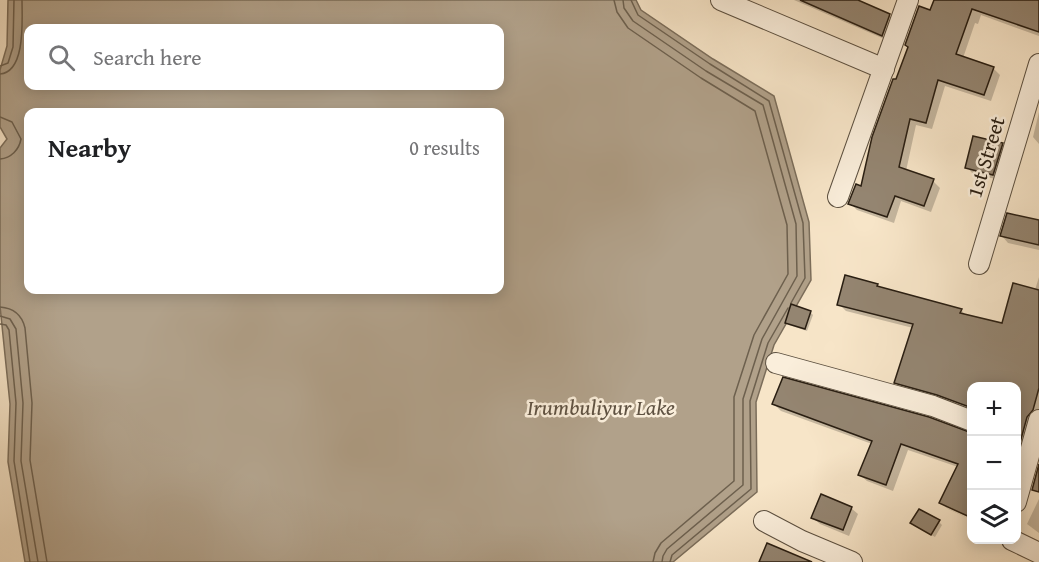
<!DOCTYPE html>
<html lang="en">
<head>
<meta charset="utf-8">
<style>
  :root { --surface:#fff; --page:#f6f6f6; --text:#202124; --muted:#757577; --line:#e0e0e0 }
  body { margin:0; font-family:"Gentium Book Plus",serif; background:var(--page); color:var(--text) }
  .controls { position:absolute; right:18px; bottom:18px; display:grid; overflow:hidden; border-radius:12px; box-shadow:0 3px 15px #0003 }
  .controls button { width:54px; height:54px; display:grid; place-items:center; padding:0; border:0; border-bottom:2px solid var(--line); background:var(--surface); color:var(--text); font:30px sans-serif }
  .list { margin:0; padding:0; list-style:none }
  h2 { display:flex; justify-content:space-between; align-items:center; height:78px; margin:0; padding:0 24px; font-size:26px }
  h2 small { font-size:20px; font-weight:400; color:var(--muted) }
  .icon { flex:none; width:33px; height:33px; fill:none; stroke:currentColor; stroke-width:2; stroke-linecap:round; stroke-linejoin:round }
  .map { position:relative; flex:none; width:1039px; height:562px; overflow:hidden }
  .search { position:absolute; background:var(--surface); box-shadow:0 3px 15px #0003; left:24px; top:24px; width:480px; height:66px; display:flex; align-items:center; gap:15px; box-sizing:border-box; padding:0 21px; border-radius:12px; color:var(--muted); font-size:22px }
  .panel { position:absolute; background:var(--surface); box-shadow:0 3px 15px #0003; left:24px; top:108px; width:480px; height:186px; border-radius:12px }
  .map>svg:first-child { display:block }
  .water { fill:#b1a18a; stroke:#7b6d5a; stroke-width:1.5; fill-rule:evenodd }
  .shadow { fill:#0003 }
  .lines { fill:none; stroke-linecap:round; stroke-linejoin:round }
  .shore { stroke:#6d604e; stroke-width:1.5 }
  .building { fill:#948571; stroke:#291e12; stroke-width:1.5 }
  .minor-casing { stroke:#5c5040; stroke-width:22 }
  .minor { stroke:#faeedb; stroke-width:20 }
  .labels { text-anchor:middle; stroke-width:5; stroke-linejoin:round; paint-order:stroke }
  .street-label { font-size:21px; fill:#291e12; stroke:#faeedb }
  .water-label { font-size:22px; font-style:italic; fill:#5f5242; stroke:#faeedb }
</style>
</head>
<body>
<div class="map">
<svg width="1039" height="562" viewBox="0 0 1039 562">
  <rect width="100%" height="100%" fill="#f7e5c8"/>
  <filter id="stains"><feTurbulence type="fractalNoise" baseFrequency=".00333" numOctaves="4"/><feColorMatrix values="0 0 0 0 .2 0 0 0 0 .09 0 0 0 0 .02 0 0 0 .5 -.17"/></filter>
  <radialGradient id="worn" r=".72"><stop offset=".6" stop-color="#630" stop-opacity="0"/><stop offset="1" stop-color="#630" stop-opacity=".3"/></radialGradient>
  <path class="water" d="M 8,0 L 636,0 L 641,10 L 713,59 L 774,96 L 809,222 L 811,280 L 774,345 L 756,402 L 757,492 L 673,562 L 25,562 L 8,462 L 10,404 L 0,306 L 0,148 L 7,139 L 0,127 L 0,70 L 7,46 ZM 28,28 L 500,28 L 500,86 L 28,86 ZM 28,112 L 500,112 L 500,290 L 28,290 Z"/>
  <g class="shadow">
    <path d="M 794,0 L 854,0 L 889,15 L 896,22 L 889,41 Z"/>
    <path d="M 935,0 L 1039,0 L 1039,36 L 981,15 L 978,24 L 975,23 L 963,58 L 993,68 L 1000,75 L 991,101 L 945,86 L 932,129 L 916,125 L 906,171 L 933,181 L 940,188 L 931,212 L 901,201 L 894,223 L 857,210 L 850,203 L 862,188 L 897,81 Z"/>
    <path d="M 1039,112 L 1039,144 L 1033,137 Z"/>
    <path d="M 1002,145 L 1008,151 L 1000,180 L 973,174 L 967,167 Z"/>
    <path d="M 1039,222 L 1039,250 L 1008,243 L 1002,236 Z"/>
    <path d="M 1039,277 L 1039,417 L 1016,475 L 1016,386 L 972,386 L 972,411 L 902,389 L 895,382 L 913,328 L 846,311 L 839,304 L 877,285 L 881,289 L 961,310 L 967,316 L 1003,325 L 1035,290 Z"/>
    <path d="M 810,312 L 813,315 L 807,331 L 789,325 L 786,322 Z"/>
    <path d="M 774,404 L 968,434 L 947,508 L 972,520 L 948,509 L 941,503 L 958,467 L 908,450 L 893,491 L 867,481 L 860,475 L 872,444 L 781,411 Z"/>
    <path d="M 1039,499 L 1039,533 L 1027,524 Z"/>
    <path d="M 851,508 L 858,514 L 849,536 L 820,524 L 813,518 Z"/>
    <path d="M 939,522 L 942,525 L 935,537 L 915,526 Z"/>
  </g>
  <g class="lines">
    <g class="shore">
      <path d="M 614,0 L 617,12 L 628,28 L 701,78 L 755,111 L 787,225 L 788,274 L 754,335 L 734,397 L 734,481 L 661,543 L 655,553 L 653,562"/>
      <path d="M 623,0 L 624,8 L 633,21 L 706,71 L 763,105 L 796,224 L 797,276 L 762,339 L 743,399 L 743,485 L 667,549 L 663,556 L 662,562"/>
      <path d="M 631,0 L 638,15 L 710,64 L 769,101 L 803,223 L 805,278 L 791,303"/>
      <path d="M 0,66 L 8,63 L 13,47 L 14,0"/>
      <path d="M 0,74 C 26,72 22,19 22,0"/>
      <path d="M 0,117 L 12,122 L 21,139 C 19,150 11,158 0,159"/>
      <path d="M 0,307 C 13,308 22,315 25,328 L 32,403 L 30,460 L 47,562"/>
      <path d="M 0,316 L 10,319 L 16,329 L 23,403 L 21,461 L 38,562"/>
      <path d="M 0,324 L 6,325 L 9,330 L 16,403 L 14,461 L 30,562"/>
      <path d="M 670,562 L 672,555 L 751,489 L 750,401 L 768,343 L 788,308"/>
    </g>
  </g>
  <g class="building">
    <path d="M 800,0 L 858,0 L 890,14 L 882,36 Z"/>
    <path d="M 934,0 L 1039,0 L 1039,32 L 972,9 L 956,54 L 994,67 L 984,95 L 938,80 L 926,123 L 910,119 L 899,167 L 934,179 L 924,206 L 895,196 L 887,217 L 848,204 L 856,184 L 861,186 L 872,137 L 893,79 L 896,79 L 908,47 L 905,45 L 919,6 L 930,10 Z"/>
    <path d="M 973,136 L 1003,143 L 993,175 L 965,168 Z"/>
    <path d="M 1007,213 L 1039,220 L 1039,245 L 1000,236 Z"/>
    <path d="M 845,275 L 878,284 L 877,286 L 962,309 L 960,313 L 1002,323 L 1013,283 L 1039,290 L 1039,388 L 1033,410 L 1027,417 L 1018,450 L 1017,450 L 1017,387 L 972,387 L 972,408 L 937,395 L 894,383 L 913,324 L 837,305 Z"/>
    <path d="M 791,304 L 811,311 L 805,329 L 785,323 Z"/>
    <path d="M 783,377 L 929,417 L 972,433 L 972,518 L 939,503 L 958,464 L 901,444 L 886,485 L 858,475 L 872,441 L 772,404 Z"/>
    <path d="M 1039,464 L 1039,492 L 1032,490 Z"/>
    <path d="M 821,494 L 852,507 L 843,530 L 811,518 Z"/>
    <path d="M 919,509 L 940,520 L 931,535 L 910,523 Z"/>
    <path d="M 767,543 L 812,562 L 759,562 Z"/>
  </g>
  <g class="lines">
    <g class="minor-casing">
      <g id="minor">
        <path d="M 721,0 L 884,69"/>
        <path d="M 838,197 L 908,0"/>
        <path d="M 979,264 L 1039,64"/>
        <path d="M 776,363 L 933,406 L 972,421"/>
        <path d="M 1016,502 L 1039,420"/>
        <path d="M 764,521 L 802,541 L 852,562"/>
        <path d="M 1012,540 L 1039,553"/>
      </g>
    </g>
    <use href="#minor" class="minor"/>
  </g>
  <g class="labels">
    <g class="street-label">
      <text transform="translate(986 157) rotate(-73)" y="7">1st Street</text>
    </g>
    <g class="water-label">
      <text x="601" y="415">Irumbuliyur Lake</text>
    </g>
  </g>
  <rect width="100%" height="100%" filter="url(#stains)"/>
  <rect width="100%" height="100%" fill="url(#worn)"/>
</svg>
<div class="controls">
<button>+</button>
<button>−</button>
<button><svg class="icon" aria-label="layers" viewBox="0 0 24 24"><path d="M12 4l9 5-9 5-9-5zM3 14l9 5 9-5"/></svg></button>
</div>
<div class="search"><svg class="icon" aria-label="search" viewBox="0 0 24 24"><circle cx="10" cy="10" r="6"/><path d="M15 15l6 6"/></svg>Search here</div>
<section class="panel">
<h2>Nearby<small>0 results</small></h2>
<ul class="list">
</ul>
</section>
</div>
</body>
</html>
